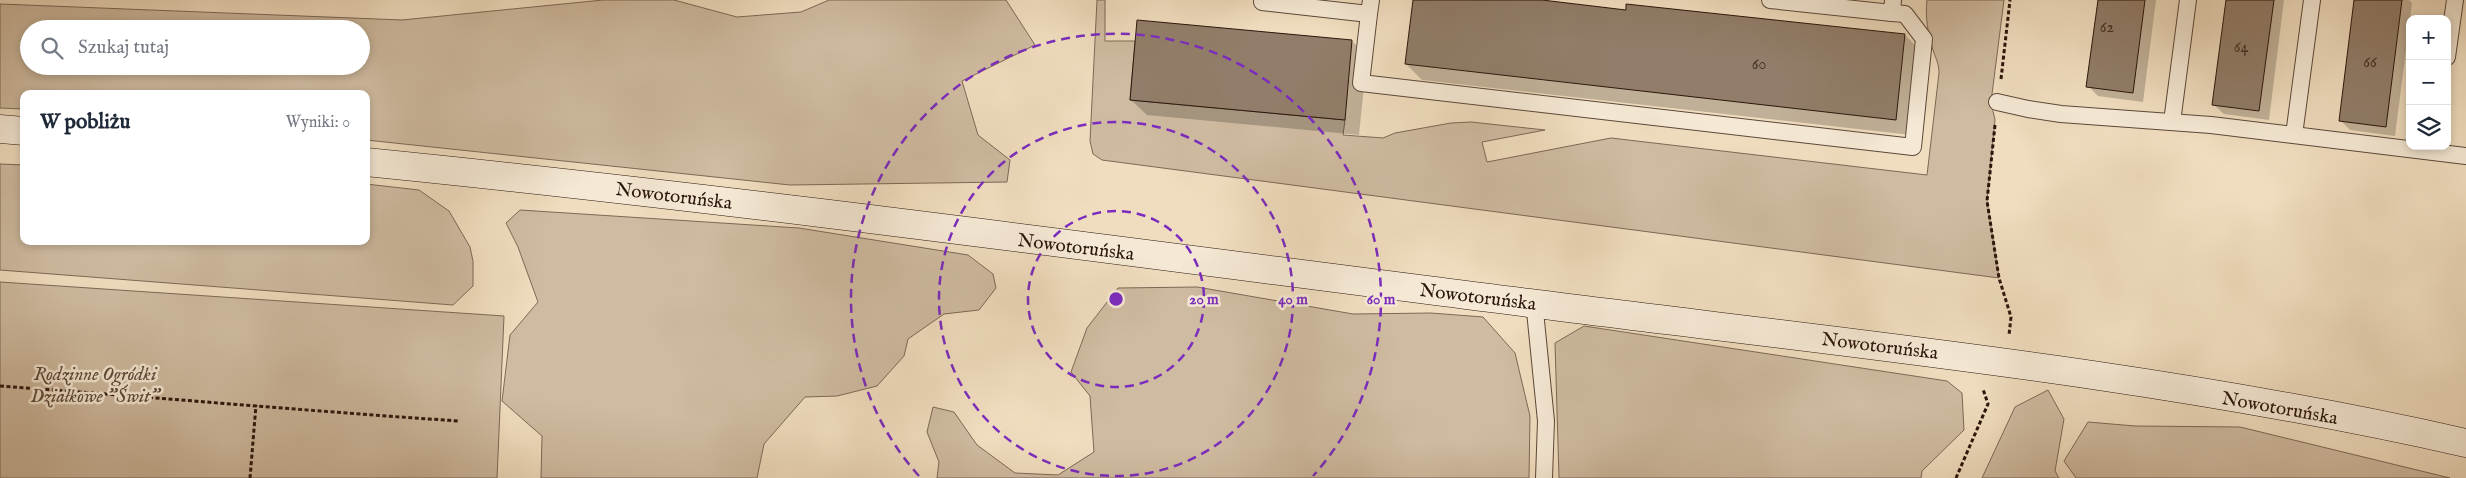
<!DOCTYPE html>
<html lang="pl">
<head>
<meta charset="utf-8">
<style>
  :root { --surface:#fff; --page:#f2f2f3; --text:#1f2937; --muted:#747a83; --line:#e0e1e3 }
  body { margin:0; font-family:"IM FELL English",serif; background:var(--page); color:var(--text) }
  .controls { position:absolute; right:15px; top:15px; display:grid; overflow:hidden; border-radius:10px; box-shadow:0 2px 8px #0003 }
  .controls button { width:45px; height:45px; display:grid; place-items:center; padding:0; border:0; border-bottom:1px solid var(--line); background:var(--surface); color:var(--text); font:25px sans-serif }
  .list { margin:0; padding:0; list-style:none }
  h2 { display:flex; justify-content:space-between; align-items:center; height:65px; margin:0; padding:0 20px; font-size:21px }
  h2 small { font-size:16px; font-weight:400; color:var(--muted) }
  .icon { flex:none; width:28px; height:28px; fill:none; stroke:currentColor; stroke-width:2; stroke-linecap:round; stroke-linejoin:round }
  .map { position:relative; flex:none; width:2466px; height:478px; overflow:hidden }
  .search { position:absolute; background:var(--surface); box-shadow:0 2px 8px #0003; left:20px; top:20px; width:350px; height:55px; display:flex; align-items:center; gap:12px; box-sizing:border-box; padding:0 18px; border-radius:28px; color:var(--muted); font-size:19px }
  .panel { position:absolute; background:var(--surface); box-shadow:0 2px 8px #0003; left:20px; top:90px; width:350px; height:155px; border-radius:10px }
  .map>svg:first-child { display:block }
  .green { fill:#cfbba1; stroke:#7d6856; fill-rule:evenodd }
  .shadow { fill:#0003 }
  .building { fill:#917d69; stroke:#2b160c }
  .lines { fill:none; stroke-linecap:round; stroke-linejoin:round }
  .service-casing { stroke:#5c4839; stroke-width:18 }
  .secondary-casing { stroke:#2b160c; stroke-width:29 }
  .path { stroke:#2b160c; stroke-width:3; stroke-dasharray:4 2.5; stroke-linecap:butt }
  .service { stroke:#f5e9d5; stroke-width:16 }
  .secondary { stroke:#f5e9d5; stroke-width:28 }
  .ring { fill:none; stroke:#7b2cbf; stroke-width:2.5; stroke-dasharray:9 6 }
  .labels { text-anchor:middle; stroke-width:5; stroke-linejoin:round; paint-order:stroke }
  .number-label { font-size:16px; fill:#443023 }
  .street-label { font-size:19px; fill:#2b160c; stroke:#f5e9d5 }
  .park-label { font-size:19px; font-style:italic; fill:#5c4839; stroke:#f5e9d5 }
  .centre { fill:#7b2cbf; stroke:#f5e9d5; stroke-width:2.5 }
  .ring-label { font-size:15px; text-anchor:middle; font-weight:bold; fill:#7b2cbf; stroke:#f5e9d5; stroke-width:5; stroke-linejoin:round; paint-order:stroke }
</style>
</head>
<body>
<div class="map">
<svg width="2466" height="478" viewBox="0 0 2466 478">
  <rect width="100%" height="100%" fill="#f0ddbf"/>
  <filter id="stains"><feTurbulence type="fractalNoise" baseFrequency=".004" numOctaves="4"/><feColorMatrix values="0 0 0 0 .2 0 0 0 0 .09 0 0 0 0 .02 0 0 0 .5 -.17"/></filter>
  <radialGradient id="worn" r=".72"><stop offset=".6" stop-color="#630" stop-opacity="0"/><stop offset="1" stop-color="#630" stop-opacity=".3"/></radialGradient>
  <g class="green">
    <path d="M 603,0 L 674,0 L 737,17 L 801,12 L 829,0 L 1006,0 L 1035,45 L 962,81 L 978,135 L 1010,160 L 1007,182 L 790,185 L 366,140 L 366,94 L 24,94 L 24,109 L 0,108 L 0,4 L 402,20 ZM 29,29 L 361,29 L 361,66 L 29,66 Z"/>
    <path d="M 1097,0 L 1105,0 L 1105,41 L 1135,41 L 1130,100 L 1345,120 L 1343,135 L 1383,138 L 1395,133 L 1451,123 L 1471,122 L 1545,130 L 1482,142 L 1487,162 L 1611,138 L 1927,175 L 1939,73 C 1939,64 1936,59 1933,50 C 1928,33 1925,18 1927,0 L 2004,0 L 1991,102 L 1995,120 L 1987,201 L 1999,278 L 1102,160 L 1093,154 L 1090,141 Z"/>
    <path d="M 0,164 L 24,165 L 24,241 L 366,241 L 366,184 L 419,190 L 449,211 L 470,247 L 473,261 L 473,286 L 453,305 L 0,270 Z"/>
    <path d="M 520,210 L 799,228 L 968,255 L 993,274 L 996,288 L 979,310 L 944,314 L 908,339 L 904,356 L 877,386 L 837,396 L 805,397 L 764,444 L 757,478 L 541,478 L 542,436 L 502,401 L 510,335 L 538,302 L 518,247 L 506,223 Z"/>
    <path d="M 0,282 L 504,316 L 497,478 L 0,478 Z"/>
    <path d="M 1197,287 L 1353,314 L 1431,313 L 1483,317 L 1515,353 L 1530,416 L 1529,478 L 937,478 L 939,462 L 927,432 L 933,407 L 954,412 L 977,445 L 1015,473 L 1058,475 L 1094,452 L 1090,396 L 1071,372 L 1087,328 L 1118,288 Z"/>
    <path d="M 1584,326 L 1947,381 L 1962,393 L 1964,430 L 1922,471 L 1921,478 L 1559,478 L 1555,343 Z"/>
    <path d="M 2048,390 L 2064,419 L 2055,471 L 2059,478 L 1982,478 L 2015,407 Z"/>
    <path d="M 2088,422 L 2135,426 L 2240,427 L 2450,478 L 2076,478 L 2064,461 Z"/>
  </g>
  <g class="shadow">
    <path d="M 1414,0 L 1531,0 L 1627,11 L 1905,35 L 1921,51 L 1911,135 L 1422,80 L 1406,64 Z"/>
    <path d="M 2099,0 L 2156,0 L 2143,102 L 2098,96 L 2088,86 Z"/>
    <path d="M 2227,0 L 2284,0 L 2269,120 L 2224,114 L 2214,105 Z"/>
    <path d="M 2356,0 L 2409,0 L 2412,3 L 2395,136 L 2350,130 L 2340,120 Z"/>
    <path d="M 1352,41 L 1367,57 L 1359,135 L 1147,115 L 1131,100 Z"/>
  </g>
  <g class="building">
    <path d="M 1413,0 L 1542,0 L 1626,10 L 1626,4 L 1905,34 L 1896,120 L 1405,64 Z"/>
    <path d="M 2098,0 L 2145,0 L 2133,93 L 2086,87 Z"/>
    <path d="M 2226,0 L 2274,0 L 2259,111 L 2212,105 Z"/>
    <path d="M 2354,0 L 2402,0 L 2386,127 L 2339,121 Z"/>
    <path d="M 1137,20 L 1352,40 L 1345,120 L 1130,100 Z"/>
  </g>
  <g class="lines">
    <g class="service-casing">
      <g id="service">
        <path d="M 1770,0 L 1892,13 L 1893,0"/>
        <path d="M 1262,2 L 1369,14 L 1371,0"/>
        <path d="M 1369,14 L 1361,83 L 1913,147 L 1924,39 L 1905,14 L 1892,13"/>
        <path d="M 2447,57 L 2455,0"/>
        <path d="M 1997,102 L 2028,109 L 2061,114 L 2211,125 L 2466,156"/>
        <path d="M 2172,122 L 2188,0"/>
        <path d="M 2294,135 L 2312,0"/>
        <path d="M 1537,304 L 1535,311 L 1546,421 L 1544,478"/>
      </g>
    </g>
    <g class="secondary-casing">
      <g id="secondary">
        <path d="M 0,129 L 24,131"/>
        <path d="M 366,162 C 755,201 1142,254 1529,303 C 1842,343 2157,373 2466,443"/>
      </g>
    </g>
    <g class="path">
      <path d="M 2001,79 L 2010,0"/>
      <path d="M 1995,125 L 1987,201 L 1999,278 L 2011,317 L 2009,335"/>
      <path d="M 0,386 C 153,397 306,411 459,421"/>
      <path d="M 250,478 L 256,405"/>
      <path d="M 1956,478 L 1988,404 L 1983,389"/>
    </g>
    <use href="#service" class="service"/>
    <use href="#secondary" class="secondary"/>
  </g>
  <g class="ring">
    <circle cx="1116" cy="299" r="88"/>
    <circle cx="1116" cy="299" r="177"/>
    <path d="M919 476A265 265 0 1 1 1313 476"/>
  </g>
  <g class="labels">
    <g class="number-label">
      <text x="2107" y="32">62</text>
      <text x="2241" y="52">64</text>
      <text x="2370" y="67">66</text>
      <text x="1759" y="69">60</text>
    </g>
    <g class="street-label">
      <text transform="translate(674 195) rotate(7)" y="7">Nowotoruńska</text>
      <text transform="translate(1076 246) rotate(7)" y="7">Nowotoruńska</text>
      <text transform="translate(1478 296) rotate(7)" y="7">Nowotoruńska</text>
      <text transform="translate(1880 345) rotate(7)" y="7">Nowotoruńska</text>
      <text transform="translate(2280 407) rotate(10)" y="7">Nowotoruńska</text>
    </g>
    <g class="park-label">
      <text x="95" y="380">Rodzinne Ogródki<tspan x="95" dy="22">Działkowe "Świt"</tspan></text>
    </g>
  </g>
  <circle cx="1116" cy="299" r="8" class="centre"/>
  <g class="ring-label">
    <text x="1204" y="304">20 m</text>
    <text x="1293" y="304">40 m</text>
    <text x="1381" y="304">60 m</text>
  </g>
  <rect width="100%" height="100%" filter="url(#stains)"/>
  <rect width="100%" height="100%" fill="url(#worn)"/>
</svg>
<div class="controls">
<button>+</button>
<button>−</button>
<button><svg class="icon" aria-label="layers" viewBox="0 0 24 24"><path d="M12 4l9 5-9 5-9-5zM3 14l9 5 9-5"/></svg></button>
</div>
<div class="search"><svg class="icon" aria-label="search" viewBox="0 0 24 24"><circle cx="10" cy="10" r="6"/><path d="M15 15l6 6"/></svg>Szukaj tutaj</div>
<section class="panel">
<h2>W pobliżu<small>Wyniki: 0</small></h2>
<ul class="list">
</ul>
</section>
</div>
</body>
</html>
